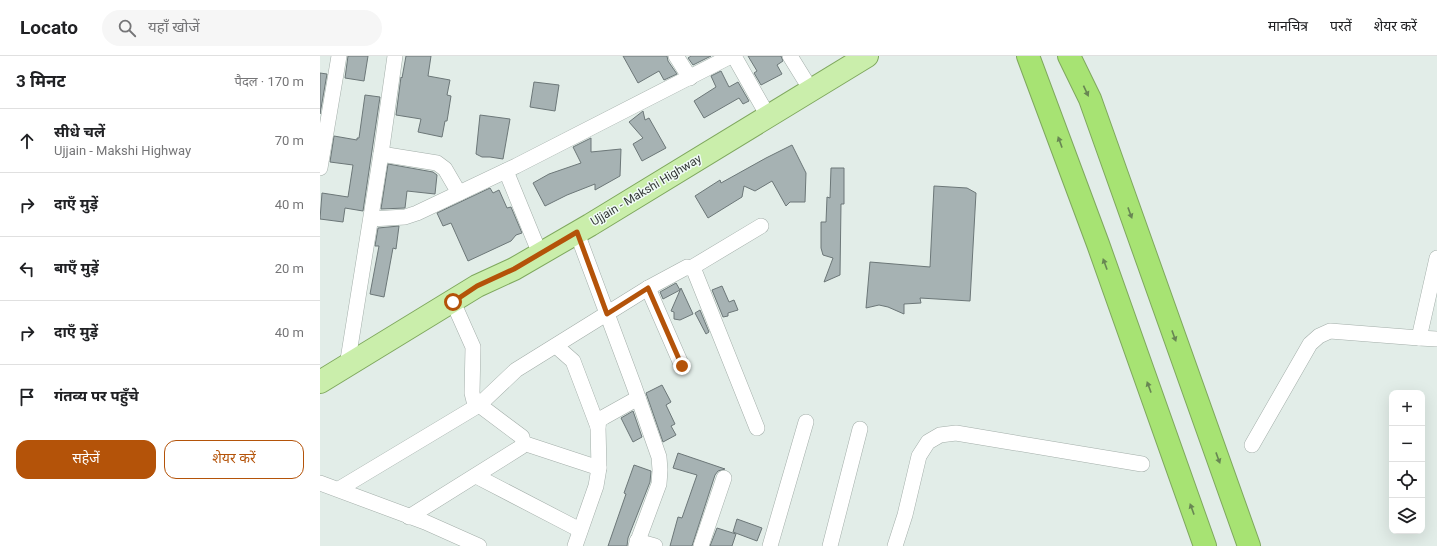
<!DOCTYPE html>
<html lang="hi">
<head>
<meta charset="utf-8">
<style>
  :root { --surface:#fff; --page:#f6f6f6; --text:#202124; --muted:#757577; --line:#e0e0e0; --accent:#b45309 }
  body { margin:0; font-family:Roboto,"Noto Sans Devanagari",sans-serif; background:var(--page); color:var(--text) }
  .controls { position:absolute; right:12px; bottom:12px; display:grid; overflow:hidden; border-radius:8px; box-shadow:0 4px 16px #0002 }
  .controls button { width:36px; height:36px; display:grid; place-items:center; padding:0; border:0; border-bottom:1px solid var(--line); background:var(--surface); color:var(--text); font:20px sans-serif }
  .stop { position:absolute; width:12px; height:12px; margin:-9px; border:3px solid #b45309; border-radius:50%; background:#fff }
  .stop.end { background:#b45309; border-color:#fff; box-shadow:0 1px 4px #0008 }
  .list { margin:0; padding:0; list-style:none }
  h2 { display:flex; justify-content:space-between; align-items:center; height:52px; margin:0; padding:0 16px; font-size:17px }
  h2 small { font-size:13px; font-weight:400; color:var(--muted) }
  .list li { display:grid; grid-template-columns:26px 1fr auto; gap:12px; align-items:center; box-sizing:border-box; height:64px; padding:0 16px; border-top:1px solid var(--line) }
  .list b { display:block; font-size:15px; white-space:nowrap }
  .list p { margin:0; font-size:13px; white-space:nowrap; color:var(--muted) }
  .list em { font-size:13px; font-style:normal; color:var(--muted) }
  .actions { display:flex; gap:8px; padding:12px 16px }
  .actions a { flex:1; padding:9px 0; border:1px solid var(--accent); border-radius:12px; text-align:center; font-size:14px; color:var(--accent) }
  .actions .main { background:var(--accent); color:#fff }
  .icon { flex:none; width:22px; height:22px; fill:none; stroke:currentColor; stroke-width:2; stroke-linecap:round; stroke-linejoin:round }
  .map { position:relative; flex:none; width:1117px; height:490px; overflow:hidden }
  header { display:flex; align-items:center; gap:24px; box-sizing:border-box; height:56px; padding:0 20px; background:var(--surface); border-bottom:1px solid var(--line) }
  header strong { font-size:19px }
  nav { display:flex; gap:22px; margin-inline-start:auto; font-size:14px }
  .search { width:280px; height:36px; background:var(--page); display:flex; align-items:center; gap:10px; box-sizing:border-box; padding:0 14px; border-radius:22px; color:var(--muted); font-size:15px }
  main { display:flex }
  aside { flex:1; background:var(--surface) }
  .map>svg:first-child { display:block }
  .building { fill:#a6b2b3; stroke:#6c7778 }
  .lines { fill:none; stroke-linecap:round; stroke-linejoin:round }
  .minor-casing { stroke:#a3aea9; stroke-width:16 }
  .primary-casing { stroke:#7fa85e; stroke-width:24 }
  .motorway-casing { stroke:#7fa85e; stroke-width:24 }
  .minor { stroke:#fff; stroke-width:15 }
  .primary { stroke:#caeeab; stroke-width:22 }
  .motorway { stroke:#a7e373; stroke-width:22 }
  .oneway { fill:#688653 }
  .route { stroke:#b45309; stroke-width:5 }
  .labels { text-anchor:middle; stroke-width:3; stroke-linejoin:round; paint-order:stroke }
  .street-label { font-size:12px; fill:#353a38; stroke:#f0fbf6 }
</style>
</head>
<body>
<header>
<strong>Locato</strong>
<div class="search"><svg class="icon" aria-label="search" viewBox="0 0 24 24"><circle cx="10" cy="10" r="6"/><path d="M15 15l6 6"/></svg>यहाँ खोजें</div>
<nav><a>मानचित्र</a><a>परतें</a><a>शेयर करें</a></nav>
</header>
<main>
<aside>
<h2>3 मिनट<small>पैदल · 170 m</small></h2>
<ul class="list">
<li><svg class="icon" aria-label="ahead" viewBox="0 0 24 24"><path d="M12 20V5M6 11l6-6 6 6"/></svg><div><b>सीधे चलें</b><p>Ujjain - Makshi Highway</p></div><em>70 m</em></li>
<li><svg class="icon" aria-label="right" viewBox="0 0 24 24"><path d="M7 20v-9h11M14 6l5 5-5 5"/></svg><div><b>दाएँ मुड़ें</b></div><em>40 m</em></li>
<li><svg class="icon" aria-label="left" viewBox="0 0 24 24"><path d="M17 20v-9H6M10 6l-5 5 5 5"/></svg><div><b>बाएँ मुड़ें</b></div><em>20 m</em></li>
<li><svg class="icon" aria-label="right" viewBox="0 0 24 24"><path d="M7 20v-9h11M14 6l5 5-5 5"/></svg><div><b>दाएँ मुड़ें</b></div><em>40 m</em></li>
<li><svg class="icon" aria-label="arrive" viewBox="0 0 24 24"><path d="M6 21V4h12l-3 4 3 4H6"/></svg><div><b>गंतव्य पर पहुँचे</b></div></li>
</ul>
<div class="actions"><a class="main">सहेजें</a><a>शेयर करें</a></div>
</aside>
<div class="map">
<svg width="1117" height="490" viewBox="0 0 1117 490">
  <rect width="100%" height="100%" fill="#e2ede8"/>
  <g class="building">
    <path d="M 28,0 L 48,0 L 44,25 L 25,22 Z"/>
    <path d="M 86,0 L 111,0 L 108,20 L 130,24 L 127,39 L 131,40 L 127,65 L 125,65 L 122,81 L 98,76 L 101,63 L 76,59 L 81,21 L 82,22 Z"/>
    <path d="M 303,0 L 347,0 L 348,5 L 357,18 L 344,24 L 339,15 L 318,27 Z"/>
    <path d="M 371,0 L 391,0 L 373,9 L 368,2 Z"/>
    <path d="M 428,0 L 461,0 L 463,5 L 457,9 L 462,18 L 441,29 L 434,17 L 437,15 Z"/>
    <path d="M 401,15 L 409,31 L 418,26 L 429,45 L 423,48 L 419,42 L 384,62 L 374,45 L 396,31 L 391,20 Z"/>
    <path d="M 0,17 L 7,18 L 0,58 Z"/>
    <path d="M 214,26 L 239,29 L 235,55 L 210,51 Z"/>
    <path d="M 45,39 L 60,41 L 43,155 L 25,152 L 23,166 L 0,163 L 2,137 L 28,141 L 33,109 L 10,106 L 14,80 L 37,84 L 37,82 L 39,82 Z"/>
    <path d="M 323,55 L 325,64 L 329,62 L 346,92 L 322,105 L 313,88 L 323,82 L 309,66 Z"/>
    <path d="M 160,59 L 190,63 L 183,103 L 170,101 L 162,101 L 156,98 Z"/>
    <path d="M 271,82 L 271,96 L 301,93 L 300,120 L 275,134 L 275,128 L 247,139 L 225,150 L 213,127 L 229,118 L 261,107 L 253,91 Z"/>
    <path d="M 472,89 L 486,117 L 485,146 L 470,146 L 466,150 L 452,125 L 435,135 L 424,130 L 422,141 L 388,162 L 375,140 L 400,124 L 401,127 L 446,102 Z"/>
    <path d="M 68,108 L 113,116 L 117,119 L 115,138 L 87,135 L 85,152 L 61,153 Z"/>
    <path d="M 511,112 L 524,112 L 524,148 L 521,148 L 520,219 L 504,226 L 513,202 L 503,199 L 501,192 L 501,166 L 506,166 L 507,141 L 510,142 Z"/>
    <path d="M 614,130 L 647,132 L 656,137 L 650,245 L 600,242 L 601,247 L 584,248 L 584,258 L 568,251 L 559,249 L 546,252 L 550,206 L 610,211 Z"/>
    <path d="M 170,132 L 173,137 L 179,134 L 187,152 L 191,151 L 202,177 L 196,179 L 191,185 L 148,205 L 131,167 L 123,170 L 117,157 Z"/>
    <path d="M 79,170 L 76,193 L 73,192 L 64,241 L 50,238 L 59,190 L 55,190 L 58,172 Z"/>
    <path d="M 356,227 L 360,234 L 343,243 L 340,236 Z"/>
    <path d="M 402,230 L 409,246 L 414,244 L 418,254 L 408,257 L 408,260 L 403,261 L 392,234 Z"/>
    <path d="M 361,232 L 373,258 L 360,264 L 354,263 L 354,256 L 351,255 Z"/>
    <path d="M 380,254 L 389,276 L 386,278 L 375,257 Z"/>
    <path d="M 342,329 L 351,346 L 346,349 L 355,368 L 351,370 L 356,379 L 343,386 L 326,337 Z"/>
    <path d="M 313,355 L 322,381 L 313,386 L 301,362 Z"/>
    <path d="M 358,397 L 405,413 L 398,415 L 395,419 L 372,490 L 350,490 L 358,461 L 362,462 L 377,419 L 353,412 Z"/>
    <path d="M 314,409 L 331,415 L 330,426 L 308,482 L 307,490 L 288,490 L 306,438 L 304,437 Z"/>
    <path d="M 417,463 L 442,472 L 437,485 L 413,476 Z"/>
    <path d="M 397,472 L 416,478 L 412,490 L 390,490 Z"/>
  </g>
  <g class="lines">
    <g class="minor-casing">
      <g id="minor">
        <path d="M 356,0 L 370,22"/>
        <path d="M 414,0 L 448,60"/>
        <path d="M 470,0 L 491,34"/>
        <path d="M 61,98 L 117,107 L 125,113 L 139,137"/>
        <path d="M 0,112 L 19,0"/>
        <path d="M 186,115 L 220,198"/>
        <path d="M 51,163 L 85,161 L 97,157 L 196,110 L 411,0"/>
        <path d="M 257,177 L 314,330 L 339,401 L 340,414 L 339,428 L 316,490"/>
        <path d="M 371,212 L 441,170"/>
        <path d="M 328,232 L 362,310"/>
        <path d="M 1099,282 L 1117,283"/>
        <path d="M 236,290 L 253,305 L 278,371"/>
        <path d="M 27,310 L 61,98 L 75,0"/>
        <path d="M 203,387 L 279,412"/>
        <path d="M 932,389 L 990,288 L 999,280 L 1010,275 L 1099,282 L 1117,202"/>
        <path d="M 156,420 L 260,474"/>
        <path d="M 0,427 L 105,466 L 159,490"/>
        <path d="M 19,433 L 159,349 L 196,314 L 328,232 L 367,211 L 374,214 L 437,372"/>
        <path d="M 89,461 L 201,391 L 203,387 L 202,381 L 154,345 L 152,337 L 153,291 L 133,246"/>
        <path d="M 317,485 L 335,490"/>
        <path d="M 255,490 L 276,430 L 279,412 L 278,371 L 279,364 L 284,361 L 318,342"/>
        <path d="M 381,490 L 404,422"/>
        <path d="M 450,490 L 486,366"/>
        <path d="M 510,490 L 540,373"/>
        <path d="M 575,490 L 585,459 L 599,400 L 608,386 L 620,379 L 636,377 L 822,408"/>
      </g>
    </g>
    <g class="primary-casing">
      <path id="primary" d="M 0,326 L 157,230 L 194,213 L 270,169 L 547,0"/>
    </g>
    <g class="motorway-casing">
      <g id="motorway">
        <path d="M 708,0 L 778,188 L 885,490"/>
        <path d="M 749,0 L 770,43 L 929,490"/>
      </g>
    </g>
    <use href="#minor" class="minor"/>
    <use href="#primary" class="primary"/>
    <use href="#motorway" class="motorway"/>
  </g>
  <defs><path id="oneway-solid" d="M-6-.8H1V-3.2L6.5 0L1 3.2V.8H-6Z"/></defs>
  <g class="oneway">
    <use href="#oneway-solid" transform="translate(766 35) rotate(65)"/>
    <use href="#oneway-solid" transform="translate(740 86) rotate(-110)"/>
    <use href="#oneway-solid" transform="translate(810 157) rotate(70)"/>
    <use href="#oneway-solid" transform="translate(785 208) rotate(-110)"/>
    <use href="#oneway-solid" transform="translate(854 280) rotate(70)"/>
    <use href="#oneway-solid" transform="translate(829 331) rotate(-110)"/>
    <use href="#oneway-solid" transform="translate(898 402) rotate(70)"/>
    <use href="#oneway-solid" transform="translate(872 453) rotate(-110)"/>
  </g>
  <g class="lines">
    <path class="route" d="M 133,246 L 157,230 L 194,213 L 257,176 L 287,258 L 328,232 L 362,310"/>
  </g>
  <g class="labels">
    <g class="street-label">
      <text transform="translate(326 134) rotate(-31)" y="4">Ujjain - Makshi Highway</text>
    </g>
  </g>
</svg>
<div class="controls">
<button>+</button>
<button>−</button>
<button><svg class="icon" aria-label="locate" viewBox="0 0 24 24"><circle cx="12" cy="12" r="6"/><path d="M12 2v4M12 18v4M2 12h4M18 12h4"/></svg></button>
<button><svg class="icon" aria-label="layers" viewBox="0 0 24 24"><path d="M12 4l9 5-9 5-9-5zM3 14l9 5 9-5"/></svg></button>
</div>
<div class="stop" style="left:133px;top:246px"></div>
<div class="stop end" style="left:362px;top:310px"></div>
</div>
</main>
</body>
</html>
